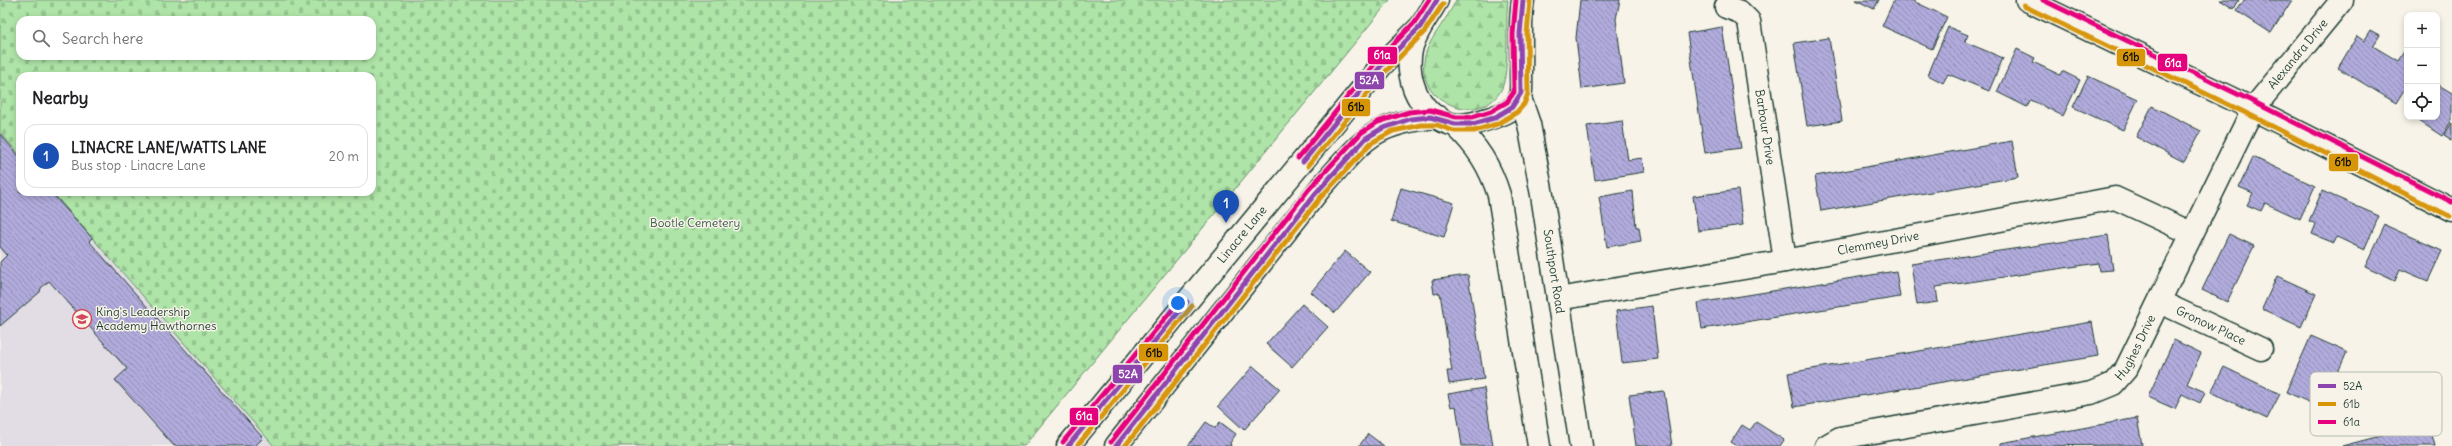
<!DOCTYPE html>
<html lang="en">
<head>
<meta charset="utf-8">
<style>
  :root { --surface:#fff; --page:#f2f2f2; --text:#202124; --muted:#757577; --line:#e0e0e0; --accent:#2563eb }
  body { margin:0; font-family:Delius,sans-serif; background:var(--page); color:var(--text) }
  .controls { position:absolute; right:12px; top:12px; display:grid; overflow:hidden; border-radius:8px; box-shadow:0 2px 6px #0003 }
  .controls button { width:36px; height:36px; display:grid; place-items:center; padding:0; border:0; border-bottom:1px solid var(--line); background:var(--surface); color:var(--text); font:20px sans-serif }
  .you { position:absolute; left:1178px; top:303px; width:14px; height:14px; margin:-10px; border:3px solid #fff; border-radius:50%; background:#1a73e8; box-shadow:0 0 0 6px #1a73e833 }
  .badge { display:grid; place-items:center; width:26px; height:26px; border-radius:50%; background:var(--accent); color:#fff; font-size:13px; font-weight:700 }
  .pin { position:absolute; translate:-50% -33px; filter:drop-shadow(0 1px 2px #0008) }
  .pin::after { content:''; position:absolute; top:21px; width:14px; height:12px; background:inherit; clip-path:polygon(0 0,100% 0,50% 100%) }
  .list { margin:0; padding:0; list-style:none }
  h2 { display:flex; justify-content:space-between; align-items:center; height:52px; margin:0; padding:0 16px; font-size:17px }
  h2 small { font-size:13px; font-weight:400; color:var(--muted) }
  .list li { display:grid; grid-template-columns:26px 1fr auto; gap:12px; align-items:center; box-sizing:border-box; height:64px; margin:0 8px 8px; padding:0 8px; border:1px solid var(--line); border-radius:12px }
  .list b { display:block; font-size:15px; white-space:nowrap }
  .list p { margin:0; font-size:13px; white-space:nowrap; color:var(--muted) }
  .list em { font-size:13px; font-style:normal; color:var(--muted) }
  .icon { flex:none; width:22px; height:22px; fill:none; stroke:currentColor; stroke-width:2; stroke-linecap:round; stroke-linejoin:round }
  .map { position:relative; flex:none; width:2452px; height:446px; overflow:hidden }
  .search { position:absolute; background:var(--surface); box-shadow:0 2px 6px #0003; left:16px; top:16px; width:360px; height:44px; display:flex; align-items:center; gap:10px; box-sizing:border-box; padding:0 14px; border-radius:12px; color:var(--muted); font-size:15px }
  .panel { position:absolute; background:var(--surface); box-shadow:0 2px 6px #0003; left:16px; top:72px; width:360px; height:124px; border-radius:12px }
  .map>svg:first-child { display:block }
  .built { fill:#e2dde4 }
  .forest { fill:url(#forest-firs); stroke:#66906e }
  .cemetery { fill:url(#cemetery-stones); stroke:#66906e; fill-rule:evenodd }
  .building { fill:url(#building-back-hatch); stroke:#1f3d34 }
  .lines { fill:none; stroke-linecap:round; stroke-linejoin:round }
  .street-casing { stroke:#1f3d34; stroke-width:25 }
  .secondary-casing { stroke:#1f3d34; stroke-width:25 }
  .primary-casing { stroke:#1f3d34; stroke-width:25 }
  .street { stroke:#f7f3e8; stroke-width:22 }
  .secondary { stroke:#f7f3e8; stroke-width:22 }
  .primary { stroke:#f7f3e8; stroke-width:22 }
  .bus-1-casing { stroke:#f7f3e8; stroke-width:8 }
  .bus-2-casing { stroke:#f7f3e8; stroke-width:8 }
  .bus-3-casing { stroke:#f7f3e8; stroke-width:8 }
  .bus-1 { stroke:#8e44ad; stroke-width:5 }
  .bus-2 { stroke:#d79608; stroke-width:5 }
  .bus-3 { stroke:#e5007d; stroke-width:5 }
  .labels { text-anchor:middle; stroke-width:3; stroke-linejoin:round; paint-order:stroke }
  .street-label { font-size:12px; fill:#1f3d34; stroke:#f7f3e8 }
  .park-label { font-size:12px; fill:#3c5e4b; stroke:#f7f3e8 }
  .poi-label { font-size:12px; fill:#1f3d34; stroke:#f7f3e8; text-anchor:start }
  .key { fill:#f7f3e8; stroke:#b6bcb2; stroke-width:1 }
  .key-label { font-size:11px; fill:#1f3d34 }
  .line-badge { stroke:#f7f3e8; stroke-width:1.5 }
  .badge-label { font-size:11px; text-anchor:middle; font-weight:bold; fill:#fff }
  .pale-badge-label { font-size:11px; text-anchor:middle; font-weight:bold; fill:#111 }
</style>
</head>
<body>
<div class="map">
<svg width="2452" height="446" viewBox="0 0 2452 446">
  <defs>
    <pattern id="forest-firs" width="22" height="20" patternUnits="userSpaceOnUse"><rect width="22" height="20" fill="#aee4a7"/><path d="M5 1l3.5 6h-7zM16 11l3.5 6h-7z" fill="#95c490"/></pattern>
    <pattern id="cemetery-stones" width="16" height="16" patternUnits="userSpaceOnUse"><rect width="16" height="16" fill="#aee4a7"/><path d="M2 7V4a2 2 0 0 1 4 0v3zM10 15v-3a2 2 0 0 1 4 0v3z" fill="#95c490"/></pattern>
    <pattern id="building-back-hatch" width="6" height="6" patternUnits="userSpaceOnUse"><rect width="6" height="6" fill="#b1abdc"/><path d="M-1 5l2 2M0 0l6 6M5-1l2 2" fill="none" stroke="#8f8cb3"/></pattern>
  </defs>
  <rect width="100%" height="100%" fill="#f7f3e8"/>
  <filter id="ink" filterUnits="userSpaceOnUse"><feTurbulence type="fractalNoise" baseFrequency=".025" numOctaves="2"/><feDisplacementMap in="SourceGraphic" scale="8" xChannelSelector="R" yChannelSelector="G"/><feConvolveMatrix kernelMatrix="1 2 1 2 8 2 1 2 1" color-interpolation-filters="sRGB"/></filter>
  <g filter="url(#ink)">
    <path class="built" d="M 0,132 L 20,155 L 20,192 L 52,192 L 274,446 L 0,446 Z"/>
    <path class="forest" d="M 1456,0 L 1508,0 C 1505,24 1510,69 1502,88 C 1484,127 1418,105 1424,62 C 1426,40 1447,21 1456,0 Z"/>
    <path class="cemetery" d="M 0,0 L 1390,0 L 1024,446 L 274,446 L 52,192 L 372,192 L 372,76 L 20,76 L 20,155 L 0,132 ZM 20,20 L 372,20 L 372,56 L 20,56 Z"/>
    <g class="building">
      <path d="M 1580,0 L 1620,0 L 1616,19 L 1624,83 L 1582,89 L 1576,38 Z"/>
      <path d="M 1856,0 L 1879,0 L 1874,9 Z"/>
      <path d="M 1894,0 L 1911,0 L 1947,17 L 1932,49 L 1882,26 Z"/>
      <path d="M 2220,0 L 2239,0 L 2234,9 Z"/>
      <path d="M 2244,0 L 2292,0 L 2271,33 L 2237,11 Z"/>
      <path d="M 1722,27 L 1741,148 L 1705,153 L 1687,33 Z"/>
      <path d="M 1948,27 L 1968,35 L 1965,42 L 2003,58 L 1989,91 L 1948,74 L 1943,83 L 1928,75 Z"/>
      <path d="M 2371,30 L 2380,35 L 2373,46 L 2398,61 L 2405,50 L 2407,52 L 2407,85 L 2396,103 L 2338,68 L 2357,36 L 2364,41 Z"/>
      <path d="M 1829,38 L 1842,121 L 1807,126 L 1794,43 Z"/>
      <path d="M 2017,49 L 2035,58 L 2033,62 L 2060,75 L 2062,71 L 2080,80 L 2063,116 L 2031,100 L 2027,107 L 1997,92 Z"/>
      <path d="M 2088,76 L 2138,99 L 2123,130 L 2073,107 Z"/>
      <path d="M 2437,84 L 2452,93 L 2452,120 L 2442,136 L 2413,117 L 2437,117 Z"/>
      <path d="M 2152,106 L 2201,131 L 2184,162 L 2136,137 Z"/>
      <path d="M 1622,121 L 1628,160 L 1642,158 L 1644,172 L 1595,180 L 1587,126 Z"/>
      <path d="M 2452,123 L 2452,140 L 2444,135 Z"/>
      <path d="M 0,134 L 20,157 L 20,192 L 51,192 L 92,238 L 89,241 L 263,438 L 255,446 L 174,446 L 115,380 L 127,369 L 49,281 L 41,288 L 40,292 L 0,326 L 0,262 L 7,255 L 0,247 Z"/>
      <path d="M 2012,141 L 2018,177 L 1821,211 L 1815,176 Z"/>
      <path d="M 2253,157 L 2315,186 L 2300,219 L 2265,203 L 2261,211 L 2247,205 L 2253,193 L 2239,187 Z"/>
      <path d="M 1401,188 L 1454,203 L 1444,237 L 1391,221 Z"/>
      <path d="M 1738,190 L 1743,225 L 1698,231 L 1693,196 Z"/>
      <path d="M 1633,191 L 1636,227 L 1639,227 L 1641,241 L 1607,247 L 1599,197 Z"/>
      <path d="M 2322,191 L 2379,216 L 2364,250 L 2337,237 L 2334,243 L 2312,234 L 2316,224 L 2309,221 Z"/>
      <path d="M 2385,225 L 2442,251 L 2428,281 L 2400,269 L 2395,281 L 2365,267 Z"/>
      <path d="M 2229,234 L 2254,246 L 2227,302 L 2202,290 Z"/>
      <path d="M 2108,235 L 2113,270 L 2099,271 L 2098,263 L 1936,287 L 1938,302 L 1917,305 L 1911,264 Z"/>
      <path d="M 1345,251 L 1370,272 L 1335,313 L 1311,292 Z"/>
      <path d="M 1896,271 L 1900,297 L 1702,329 L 1698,303 Z"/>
      <path d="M 1468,275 L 1484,379 L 1449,384 L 1447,371 L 1452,371 L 1440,293 L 1434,294 L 1432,280 Z"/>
      <path d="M 2277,276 L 2316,294 L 2301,327 L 2262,309 Z"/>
      <path d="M 1302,304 L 1328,327 L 1292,367 L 1266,344 Z"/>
      <path d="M 1652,306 L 1658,359 L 1622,363 L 1616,311 Z"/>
      <path d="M 2092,322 L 2098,356 L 1794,407 L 1788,373 Z"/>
      <path d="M 2311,336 L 2347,352 L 2335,379 L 2326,374 L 2313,404 L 2286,392 Z"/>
      <path d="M 2174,340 L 2201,353 L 2187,384 L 2205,392 L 2200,403 L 2182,394 L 2175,409 L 2148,397 Z"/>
      <path d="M 1253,366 L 1280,389 L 1244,430 L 1218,406 Z"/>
      <path d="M 2224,367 L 2280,394 L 2267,419 L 2211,392 Z"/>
      <path d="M 1484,388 L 1493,446 L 1462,446 L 1456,406 L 1451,407 L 1448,394 Z"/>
      <path d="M 2405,388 L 2415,424 L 2428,420 L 2435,446 L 2342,446 L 2384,435 L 2374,396 Z"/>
      <path d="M 1664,391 L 1672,446 L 1636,446 L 1629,395 Z"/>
      <path d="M 2137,418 L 2142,445 L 2001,446 L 2001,443 Z"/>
      <path d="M 1206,422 L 1215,428 L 1220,422 L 1236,434 L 1230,443 L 1231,446 L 1188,446 Z"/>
      <path d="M 1756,422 L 1784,440 L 1780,446 L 1737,446 L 1731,442 L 1742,425 L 1750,430 Z"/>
      <path d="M 1368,434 L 1384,446 L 1359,446 Z"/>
    </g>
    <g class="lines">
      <g class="street-casing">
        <g id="street">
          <path d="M 2027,0 L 2253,109 L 2452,210"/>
          <path id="s1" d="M 1726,7 L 1740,12 L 1749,21 L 1785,261"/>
          <path id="s2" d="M 1558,299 L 1785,261 L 2115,198 L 2191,233"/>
          <path id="s3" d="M 2160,302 L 2261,349"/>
          <path id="s4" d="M 1826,446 L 1840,438 L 2091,393 L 2113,384 L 2126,369 L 2253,109 L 2342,0"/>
        </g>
      </g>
      <g class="secondary-casing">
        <g id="secondary">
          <path id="s5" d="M 1068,446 L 1381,66 L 1420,27"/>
          <path d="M 1116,446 L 1322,186 C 1364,140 1371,123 1438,117"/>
        </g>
      </g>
      <g class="primary-casing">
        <g id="primary">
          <path d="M 1437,0 C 1429,15 1417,29 1412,46 C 1403,77 1420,119 1456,125 C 1469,126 1482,121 1494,117 C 1504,114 1517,108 1520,97 C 1522,90 1521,81 1521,73 C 1522,49 1519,24 1523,0"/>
          <path id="s6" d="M 1520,98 L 1529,124 L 1542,195 L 1581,446"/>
          <path d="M 1455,125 C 1477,146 1490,166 1499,195 L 1539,446"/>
        </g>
      </g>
      <use href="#street" class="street"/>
      <use href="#secondary" class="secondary"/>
      <use href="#primary" class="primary"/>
      <g class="bus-1-casing">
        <g id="bus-1">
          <path d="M 1303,162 L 1381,66 L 1420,27 L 1437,0"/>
          <path d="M 1068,446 L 1187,302"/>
          <path d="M 1116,446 L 1315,194 L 1366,138 L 1381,129 L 1410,119 L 1430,117 L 1455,124 L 1473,124 L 1494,118 L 1512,107 L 1521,93 L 1520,34 L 1523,0"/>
        </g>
      </g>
      <g class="bus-2-casing">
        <g id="bus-2">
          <path d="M 2024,6 L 2250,115 L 2449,216"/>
          <path d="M 1308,166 L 1386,71 L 1425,31 L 1443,4"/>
          <path d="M 1077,446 L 1192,306"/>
          <path d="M 1125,446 L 1320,198 L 1371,143 L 1393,131 L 1421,125 L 1437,125 L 1454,131 L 1474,131 L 1497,124 L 1517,112 L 1524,104 L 1528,94 L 1527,34 L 1530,1"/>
        </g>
      </g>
      <g class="bus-3-casing">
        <g id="bus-3">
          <path d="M 2043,0 L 2256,103 L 2452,202"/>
          <path d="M 1298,158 L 1376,62 L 1414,23 L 1429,0"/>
          <path d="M 1063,442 L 1182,298"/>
          <path d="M 1111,442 L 1309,189 L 1361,133 L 1378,122 L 1409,112 L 1430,110 L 1456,117 L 1472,117 L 1491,111 L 1507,102 L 1514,92 L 1513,34 L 1516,0"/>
        </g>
      </g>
      <use href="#bus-1" class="bus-1"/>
      <use href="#bus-2" class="bus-2"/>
      <use href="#bus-3" class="bus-3"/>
    </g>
  </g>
  <defs>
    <g id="school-ring" transform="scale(1)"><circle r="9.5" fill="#f7f3e8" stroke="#d1495b" stroke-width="1.5"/><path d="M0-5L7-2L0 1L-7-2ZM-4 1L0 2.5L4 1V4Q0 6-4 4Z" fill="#d1495b"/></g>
  </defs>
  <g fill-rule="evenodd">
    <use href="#school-ring" x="82" y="319"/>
  </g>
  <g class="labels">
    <g class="street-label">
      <text dy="4" stroke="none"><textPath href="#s4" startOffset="675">Alexandra Drive</textPath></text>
      <text dy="4" stroke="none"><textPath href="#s1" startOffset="135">Barbour Drive</textPath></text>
      <text dy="4" stroke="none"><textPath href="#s5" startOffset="274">Linacre Lane</textPath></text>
      <text dy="4" stroke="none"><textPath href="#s2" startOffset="325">Clemmey Drive</textPath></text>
      <text dy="4" stroke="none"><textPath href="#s6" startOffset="177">Southport Road</textPath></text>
      <text dy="4" stroke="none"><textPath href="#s3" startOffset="56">Gronow Place</textPath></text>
      <text dy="4" stroke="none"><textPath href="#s4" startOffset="338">Hughes Drive</textPath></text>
    </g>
    <g class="park-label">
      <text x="695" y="227">Bootle Cemetery</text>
    </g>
    <g class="poi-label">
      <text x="96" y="316">King's Leadership<tspan x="96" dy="14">Academy Hawthornes</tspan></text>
    </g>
  </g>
  <rect x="2310" y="372" width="132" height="64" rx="6" class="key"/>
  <rect x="2318" y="384" width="18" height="4" fill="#8e44ad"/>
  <rect x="2318" y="402" width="18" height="4" fill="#d79608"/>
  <rect x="2318" y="420" width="18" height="4" fill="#e5007d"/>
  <g class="key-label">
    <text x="2343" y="390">52A</text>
    <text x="2343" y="408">61b</text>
    <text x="2343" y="426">61a</text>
  </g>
  <g class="line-badge">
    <rect x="1367" y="46" width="31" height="19" rx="4" fill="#e5007d"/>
    <rect x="2116" y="48" width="30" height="19" rx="4" fill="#d79608"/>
    <rect x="2157" y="53" width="31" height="19" rx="4" fill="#e5007d"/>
    <rect x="1354" y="71" width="31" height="19" rx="4" fill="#8e44ad"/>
    <rect x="1341" y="98" width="30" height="19" rx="4" fill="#d79608"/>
    <rect x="2328" y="153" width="31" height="19" rx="4" fill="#d79608"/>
    <rect x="1138" y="343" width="31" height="19" rx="4" fill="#d79608"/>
    <rect x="1112" y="364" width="31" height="20" rx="4" fill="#8e44ad"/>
    <rect x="1069" y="407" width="30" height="19" rx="4" fill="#e5007d"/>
  </g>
  <g class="badge-label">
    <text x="1382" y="59">61a</text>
    <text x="2173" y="67">61a</text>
    <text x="1369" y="84">52A</text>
    <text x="1128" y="378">52A</text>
    <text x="1084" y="420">61a</text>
  </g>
  <g class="pale-badge-label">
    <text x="2131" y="61">61b</text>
    <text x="1356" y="111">61b</text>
    <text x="2343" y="166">61b</text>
    <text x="1154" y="357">61b</text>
  </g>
</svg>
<div class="controls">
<button>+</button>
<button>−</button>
<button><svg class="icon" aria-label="locate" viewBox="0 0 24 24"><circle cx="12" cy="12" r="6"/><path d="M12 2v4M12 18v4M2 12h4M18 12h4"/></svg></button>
</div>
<div class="you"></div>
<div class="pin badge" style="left:1226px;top:223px;background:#1a4fb4">1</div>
<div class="search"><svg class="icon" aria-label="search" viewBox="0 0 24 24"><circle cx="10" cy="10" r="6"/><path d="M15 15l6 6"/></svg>Search here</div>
<section class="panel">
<h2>Nearby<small></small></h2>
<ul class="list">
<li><span class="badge" style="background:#1a4fb4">1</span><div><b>LINACRE LANE/WATTS LANE</b><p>Bus stop · Linacre Lane</p></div><em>20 m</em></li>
</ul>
</section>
</div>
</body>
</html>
